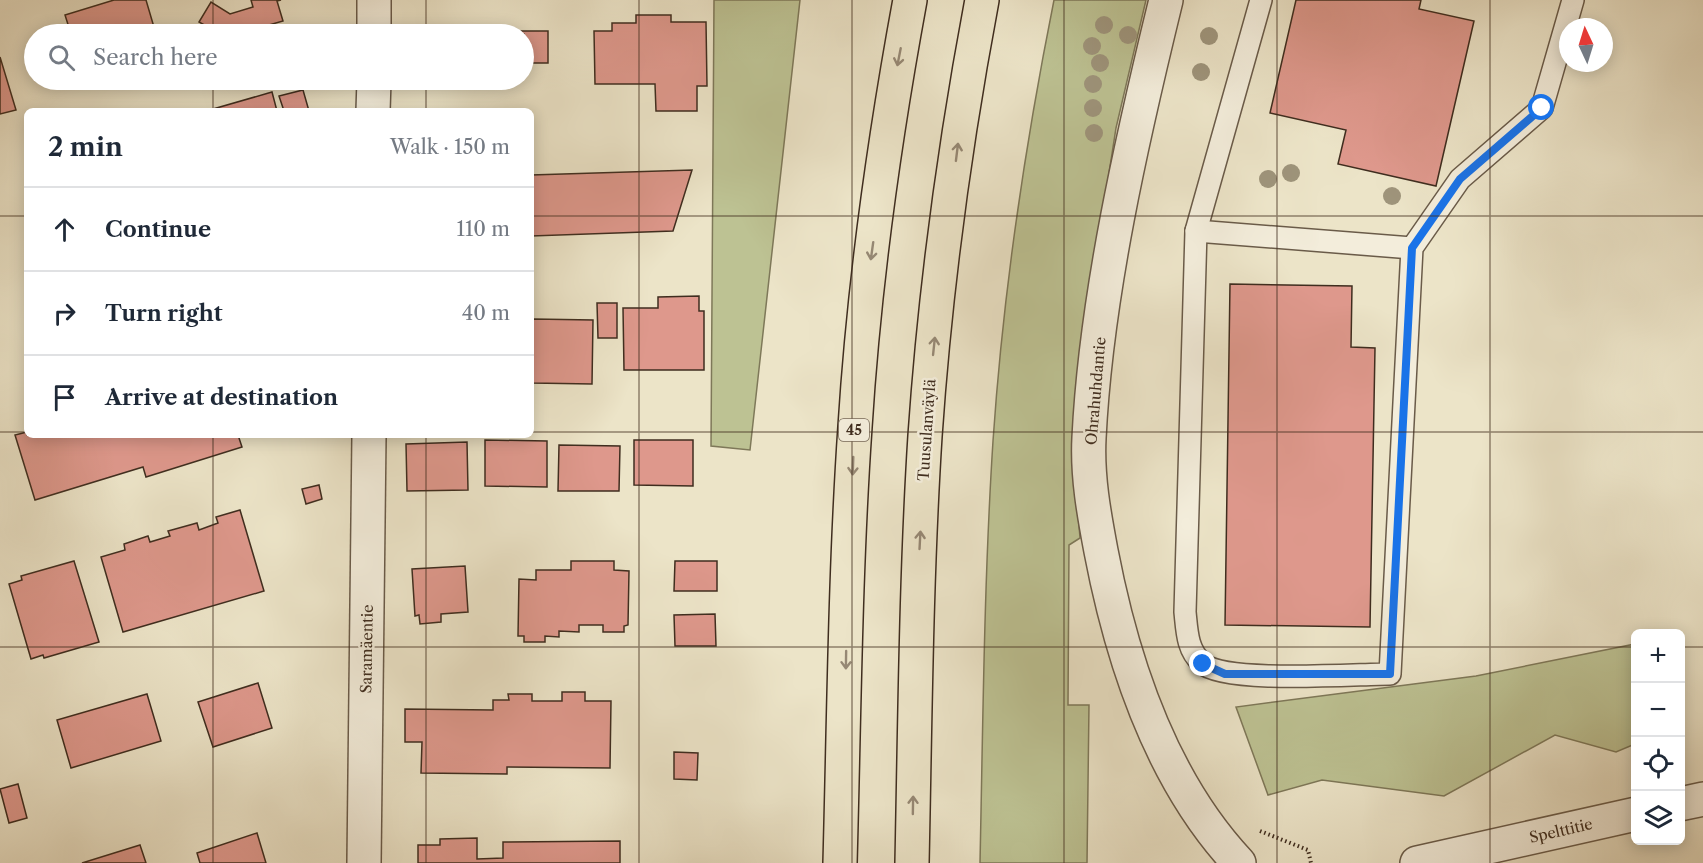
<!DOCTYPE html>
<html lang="en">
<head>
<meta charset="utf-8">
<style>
  :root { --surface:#fff; --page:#f2f2f3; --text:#1f2937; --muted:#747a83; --line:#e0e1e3 }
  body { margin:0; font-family:"Libre Caslon Text",serif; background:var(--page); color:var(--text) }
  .controls { position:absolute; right:18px; bottom:18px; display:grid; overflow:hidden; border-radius:9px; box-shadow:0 3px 15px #0003 }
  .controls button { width:54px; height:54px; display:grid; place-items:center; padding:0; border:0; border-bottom:2px solid var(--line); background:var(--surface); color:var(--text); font:30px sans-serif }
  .compass { position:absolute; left:1559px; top:18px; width:54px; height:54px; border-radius:50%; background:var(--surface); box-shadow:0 3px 15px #0003; rotate:356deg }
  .stop { position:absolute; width:18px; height:18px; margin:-14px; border:4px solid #1a73e8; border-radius:50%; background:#fff }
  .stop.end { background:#1a73e8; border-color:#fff; box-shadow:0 2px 6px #0008 }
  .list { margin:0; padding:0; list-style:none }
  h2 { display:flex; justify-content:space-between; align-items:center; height:78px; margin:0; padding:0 24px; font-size:26px }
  h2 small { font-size:20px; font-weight:400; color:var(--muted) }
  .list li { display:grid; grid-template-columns:39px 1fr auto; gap:18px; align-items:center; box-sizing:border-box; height:84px; padding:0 24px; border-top:2px solid var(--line) }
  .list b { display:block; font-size:22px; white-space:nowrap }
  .list em { font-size:20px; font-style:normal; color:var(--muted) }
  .icon { flex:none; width:33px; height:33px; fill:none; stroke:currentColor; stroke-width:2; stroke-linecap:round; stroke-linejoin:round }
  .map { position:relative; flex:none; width:1703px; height:863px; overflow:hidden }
  .search { position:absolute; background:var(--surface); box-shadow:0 3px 15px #0003; left:24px; top:24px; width:510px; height:66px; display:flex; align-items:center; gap:15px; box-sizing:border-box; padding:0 21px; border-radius:33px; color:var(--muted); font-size:22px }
  .panel { position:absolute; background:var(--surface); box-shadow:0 3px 15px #0003; left:24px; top:108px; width:510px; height:330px; border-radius:9px }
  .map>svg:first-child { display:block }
  .green { fill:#bdc293; stroke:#7e7859; stroke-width:1.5 }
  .building { fill:#de988c; stroke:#3f2d1f; stroke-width:1.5 }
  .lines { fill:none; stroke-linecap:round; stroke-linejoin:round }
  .service-casing { stroke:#6a5b49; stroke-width:24 }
  .minor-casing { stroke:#6a5b49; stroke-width:36 }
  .motorway-casing { stroke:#3f2d1f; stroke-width:36 }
  .path { stroke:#3f2d1f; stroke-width:4; stroke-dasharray:1.5 3; stroke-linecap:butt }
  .service { stroke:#f3eddb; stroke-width:21 }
  .minor { stroke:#f3eddb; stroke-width:33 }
  .motorway { stroke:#ece4c8; stroke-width:33 }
  .tree { fill:#9e947b }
  .oneway { stroke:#968874 }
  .route { stroke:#1a73e8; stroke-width:8 }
  .grid { fill:none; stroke:#3f2d1f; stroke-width:1.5; stroke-opacity:0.55 }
  .labels { text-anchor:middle; stroke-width:5; stroke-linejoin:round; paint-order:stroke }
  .shield { fill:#f3eddb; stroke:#756757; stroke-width:1.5 }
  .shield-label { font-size:14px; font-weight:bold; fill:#3f2d1f }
  .street-label { font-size:15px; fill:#3f2d1f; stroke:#f3eddb }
</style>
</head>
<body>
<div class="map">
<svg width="1703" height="863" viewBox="0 0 1703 863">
  <rect width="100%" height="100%" fill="#ece4c8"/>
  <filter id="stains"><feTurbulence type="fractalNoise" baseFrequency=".00333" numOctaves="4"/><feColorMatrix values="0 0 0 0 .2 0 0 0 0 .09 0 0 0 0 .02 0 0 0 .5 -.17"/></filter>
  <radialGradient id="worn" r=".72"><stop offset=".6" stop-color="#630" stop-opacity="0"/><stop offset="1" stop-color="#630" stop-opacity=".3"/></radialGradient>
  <g class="green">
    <path d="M 714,0 L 800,0 L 750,450 L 711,446 Z"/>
    <path d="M 1054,0 L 1146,0 L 1116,128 L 1076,387 L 1075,474 L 1080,538 L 1069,545 L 1068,705 L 1089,705 L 1087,863 L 980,863 C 983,722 984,581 993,441 C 1003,293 1025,145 1054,0 Z"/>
    <path d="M 1635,644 L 1635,744 L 1616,752 L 1555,735 L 1444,796 L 1322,780 L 1268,795 L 1236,707 L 1476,676 Z"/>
  </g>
  <g class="building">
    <path d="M 114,0 L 146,0 L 156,34 L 71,34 L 65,15 Z"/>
    <path d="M 251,0 L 281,0 L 277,1 L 283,21 L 237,34 L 220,34 L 199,22 L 211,2 L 230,14 L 253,7 Z"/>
    <path d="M 1296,0 L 1421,0 L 1419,9 L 1474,21 L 1436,186 L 1338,164 L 1346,130 L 1270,113 Z"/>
    <path d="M 636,15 L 671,15 L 671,22 L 706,22 L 707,86 L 697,86 L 697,111 L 656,111 L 655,84 L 595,84 L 594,31 L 612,31 L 612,23 L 636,23 Z"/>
    <path d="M 459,26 L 459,34 L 412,34 L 412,27 Z"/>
    <path d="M 499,31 L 548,31 L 548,63 L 524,63 L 524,34 L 499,34 Z"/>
    <path d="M 0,57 L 16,110 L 0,114 Z"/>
    <path d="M 303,90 L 309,111 L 284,111 L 279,96 Z"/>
    <path d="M 272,92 L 277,111 L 206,111 Z"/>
    <path d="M 692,170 L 673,231 L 531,236 L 531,175 Z"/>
    <path d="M 1230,284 L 1352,286 L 1351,347 L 1375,348 L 1370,627 L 1225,625 Z"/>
    <path d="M 699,296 L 699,311 L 704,311 L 704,370 L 624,370 L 623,308 L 658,308 L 658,297 Z"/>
    <path d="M 597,303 L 617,303 L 617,338 L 598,338 Z"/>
    <path d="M 533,319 L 593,320 L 592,384 L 532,383 Z"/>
    <path d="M 27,432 L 27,435 L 238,435 L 242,447 L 146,477 L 143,467 L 35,500 L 15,435 Z"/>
    <path d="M 485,440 L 547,441 L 547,487 L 485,486 Z"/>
    <path d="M 634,440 L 693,440 L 693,486 L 634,485 Z"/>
    <path d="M 467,442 L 468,490 L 407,491 L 406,444 Z"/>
    <path d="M 559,445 L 620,446 L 619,491 L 558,491 Z"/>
    <path d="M 319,485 L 322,499 L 306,504 L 302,489 Z"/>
    <path d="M 240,510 L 264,591 L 123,632 L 101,557 L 125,550 L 124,544 L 148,536 L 150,542 L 170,536 L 168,531 L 197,523 L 199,530 L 218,523 L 216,517 Z"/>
    <path d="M 74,561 L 99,642 L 44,658 L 43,655 L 31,659 L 9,584 L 22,580 L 21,576 Z"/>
    <path d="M 571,561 L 614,561 L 614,570 L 629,571 L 628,625 L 624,626 L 624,632 L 603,632 L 603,625 L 579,625 L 579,632 L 559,631 L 559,637 L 545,636 L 545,642 L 524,642 L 524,636 L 518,636 L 519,579 L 536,580 L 536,570 L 571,570 Z"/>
    <path d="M 675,561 L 717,561 L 717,591 L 674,591 Z"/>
    <path d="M 465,566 L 468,612 L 441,614 L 441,622 L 420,624 L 419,615 L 415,616 L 412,569 Z"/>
    <path d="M 715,614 L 716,646 L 675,646 L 674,615 Z"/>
    <path d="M 258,683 L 272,728 L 213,747 L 198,702 Z"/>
    <path d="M 562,692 L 585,692 L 585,701 L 611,701 L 610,768 L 507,767 L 507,774 L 421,773 L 422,742 L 405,742 L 405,709 L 493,710 L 493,700 L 509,700 L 508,694 L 532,694 L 532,701 L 562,701 Z"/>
    <path d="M 147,694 L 161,741 L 71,768 L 57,720 Z"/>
    <path d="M 674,752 L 698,753 L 697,780 L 674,779 Z"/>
    <path d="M 18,784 L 27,818 L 9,823 L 0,789 Z"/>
    <path d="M 257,833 L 266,863 L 200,863 L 197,853 Z"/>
    <path d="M 477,838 L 477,859 L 503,858 L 503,842 L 620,841 L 620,863 L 418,863 L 418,845 L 440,845 L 440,839 Z"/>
    <path d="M 140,845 L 146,863 L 82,863 Z"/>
  </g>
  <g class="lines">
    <g class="service-casing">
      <g id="service">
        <path d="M 1261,0 L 1196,231 L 1185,612 C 1187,631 1187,650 1202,663 C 1224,684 1355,674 1390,674 L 1412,248 L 1460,179 L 1542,108 L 1573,0"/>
        <path d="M 1196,231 L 1412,248"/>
      </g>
    </g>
    <g class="minor-casing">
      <g id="minor">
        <path d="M 1166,0 C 1132,139 1096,296 1089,438 C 1087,476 1094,514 1101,551 C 1122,661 1161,780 1239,863"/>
        <path d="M 374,34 L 374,0"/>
        <path d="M 373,111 L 374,80"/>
        <path d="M 1680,804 L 1703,799"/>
        <path d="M 364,863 L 369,435"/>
        <path d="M 1417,863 L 1636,814"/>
      </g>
    </g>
    <g class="motorway-casing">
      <g id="motorway">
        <path d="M 840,863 C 844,718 845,572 855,427 C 864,284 884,141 910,0"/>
        <path d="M 912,863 C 915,721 916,578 925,436 C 935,291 955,143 982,0"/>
      </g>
    </g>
    <path class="path" d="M 1260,831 L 1308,850 L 1311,863"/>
    <use href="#service" class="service"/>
    <use href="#minor" class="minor"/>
    <use href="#motorway" class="motorway"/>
  </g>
  <g class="tree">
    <circle cx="1104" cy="25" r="9"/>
    <circle cx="1128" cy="35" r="9"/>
    <circle cx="1209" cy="36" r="9"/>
    <circle cx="1092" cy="46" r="9"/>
    <circle cx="1100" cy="63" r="9"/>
    <circle cx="1201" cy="72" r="9"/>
    <circle cx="1093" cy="84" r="9"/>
    <circle cx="1093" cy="108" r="9"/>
    <circle cx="1094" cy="133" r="9"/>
    <circle cx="1291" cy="173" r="9"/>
    <circle cx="1268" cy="179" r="9"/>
    <circle cx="1392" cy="196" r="9"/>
  </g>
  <defs><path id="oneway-shaft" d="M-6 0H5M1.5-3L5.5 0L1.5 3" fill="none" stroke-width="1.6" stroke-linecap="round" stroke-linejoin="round" transform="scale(1.5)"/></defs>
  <g class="oneway">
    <use href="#oneway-shaft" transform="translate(899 57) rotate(101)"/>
    <use href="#oneway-shaft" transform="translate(957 152) rotate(-83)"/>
    <use href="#oneway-shaft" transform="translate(872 251) rotate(98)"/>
    <use href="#oneway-shaft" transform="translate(934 346) rotate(-84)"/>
    <use href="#oneway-shaft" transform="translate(853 466) rotate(92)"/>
    <use href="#oneway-shaft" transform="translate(920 540) rotate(-87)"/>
    <use href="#oneway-shaft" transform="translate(846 660) rotate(91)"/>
    <use href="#oneway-shaft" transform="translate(913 805) rotate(-89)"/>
  </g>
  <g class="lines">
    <path class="route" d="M 1203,664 L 1225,674 L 1390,674 L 1412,248 L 1460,179 L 1542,108"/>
  </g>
  <path class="grid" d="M 213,0 L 213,34M 426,0 L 426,34M 639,0 L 639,863M 852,0 L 852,863M 1064,0 L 1064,863M 1277,0 L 1277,863M 1490,0 L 1490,863M 213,80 L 213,111M 426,80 L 426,111M 0,216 L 27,216M 531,216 L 1703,216M 0,432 L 27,432M 531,432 L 1703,432M 213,435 L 213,863M 426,435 L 426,863M 0,647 L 1636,647M 1680,647 L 1703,647"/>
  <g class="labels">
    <rect class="shield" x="839" y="419" width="30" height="22" rx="4.5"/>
    <g class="shield-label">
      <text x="854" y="435">45</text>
    </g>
    <g class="street-label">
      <text transform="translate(1096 391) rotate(-85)" y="5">Ohrahuhdantie</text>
      <text transform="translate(927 430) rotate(-86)" y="5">Tuusulanväylä</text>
      <text transform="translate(367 649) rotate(-89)" y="5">Saramäentie</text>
      <text transform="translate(1561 831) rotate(-13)" y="5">Spelttitie</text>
    </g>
  </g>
  <rect width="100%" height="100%" filter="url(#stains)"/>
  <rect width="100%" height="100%" fill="url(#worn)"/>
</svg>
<div class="controls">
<button>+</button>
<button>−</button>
<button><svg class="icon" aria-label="locate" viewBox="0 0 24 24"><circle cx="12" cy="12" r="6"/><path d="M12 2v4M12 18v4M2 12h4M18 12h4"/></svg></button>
<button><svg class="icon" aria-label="layers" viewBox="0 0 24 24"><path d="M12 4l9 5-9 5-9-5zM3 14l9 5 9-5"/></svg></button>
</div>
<svg class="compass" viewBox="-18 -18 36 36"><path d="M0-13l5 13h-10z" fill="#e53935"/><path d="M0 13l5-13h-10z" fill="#747a83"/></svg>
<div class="stop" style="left:1542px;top:108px"></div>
<div class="stop end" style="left:1203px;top:664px"></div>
<div class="search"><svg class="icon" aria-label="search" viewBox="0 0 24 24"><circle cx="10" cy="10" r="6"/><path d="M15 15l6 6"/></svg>Search here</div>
<section class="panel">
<h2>2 min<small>Walk · 150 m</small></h2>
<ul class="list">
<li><svg class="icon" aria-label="ahead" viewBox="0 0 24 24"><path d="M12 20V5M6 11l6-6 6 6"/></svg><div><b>Continue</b></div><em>110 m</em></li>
<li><svg class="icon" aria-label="right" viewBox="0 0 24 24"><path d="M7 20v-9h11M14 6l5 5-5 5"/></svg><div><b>Turn right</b></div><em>40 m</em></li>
<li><svg class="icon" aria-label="arrive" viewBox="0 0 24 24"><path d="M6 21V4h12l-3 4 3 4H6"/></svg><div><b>Arrive at destination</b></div></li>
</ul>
</section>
</div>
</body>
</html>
